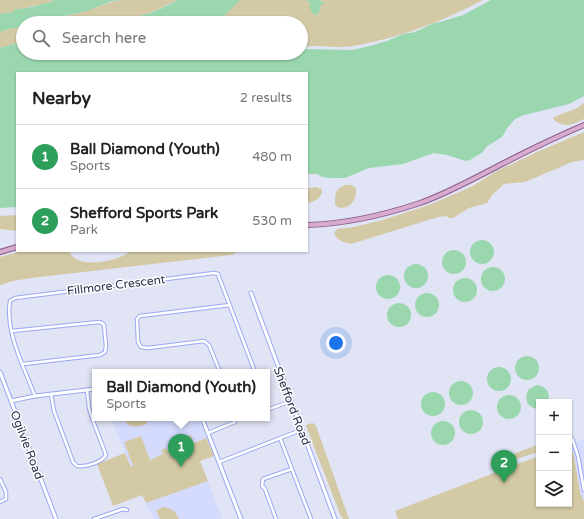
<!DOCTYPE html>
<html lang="en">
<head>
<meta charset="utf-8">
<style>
  :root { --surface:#fff; --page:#f2f2f2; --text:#222; --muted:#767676; --line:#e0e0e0; --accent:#1a73e8 }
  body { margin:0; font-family:"Varela Round",sans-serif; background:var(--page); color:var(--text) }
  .controls { position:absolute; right:12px; bottom:12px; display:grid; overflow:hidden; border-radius:0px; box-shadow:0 1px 3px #0004 }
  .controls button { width:36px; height:36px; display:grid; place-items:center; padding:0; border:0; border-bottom:1px solid var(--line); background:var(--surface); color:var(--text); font:20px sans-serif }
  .you { position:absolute; left:336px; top:343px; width:14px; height:14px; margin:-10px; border:3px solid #fff; border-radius:50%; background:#1a73e8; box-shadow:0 0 0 6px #1a73e833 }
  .badge { display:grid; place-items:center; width:26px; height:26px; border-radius:50%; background:var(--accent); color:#fff; font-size:13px; font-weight:700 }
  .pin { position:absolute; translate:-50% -33px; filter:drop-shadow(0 1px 2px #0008) }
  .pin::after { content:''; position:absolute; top:21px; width:14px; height:12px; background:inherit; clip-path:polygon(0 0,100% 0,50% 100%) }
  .popup { position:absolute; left:92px; top:369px; width:178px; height:52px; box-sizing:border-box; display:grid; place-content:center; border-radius:0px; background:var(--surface); filter:drop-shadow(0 1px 3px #0005); font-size:13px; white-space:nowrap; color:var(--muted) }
  .popup b { font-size:15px; color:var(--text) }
  .popup::after { content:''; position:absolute; left:50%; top:100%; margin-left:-8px; border:8px solid transparent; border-top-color:var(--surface) }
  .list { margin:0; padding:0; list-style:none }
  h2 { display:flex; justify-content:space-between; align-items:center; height:52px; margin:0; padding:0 16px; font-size:17px }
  h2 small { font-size:13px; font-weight:400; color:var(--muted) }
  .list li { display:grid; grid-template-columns:26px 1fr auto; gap:12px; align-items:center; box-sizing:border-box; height:64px; padding:0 16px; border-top:1px solid var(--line) }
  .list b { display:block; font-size:15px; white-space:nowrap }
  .list p { margin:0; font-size:13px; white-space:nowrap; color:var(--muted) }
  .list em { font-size:13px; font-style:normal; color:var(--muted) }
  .icon { flex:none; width:22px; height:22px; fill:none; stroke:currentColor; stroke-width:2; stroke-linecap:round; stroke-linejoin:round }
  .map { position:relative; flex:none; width:584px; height:519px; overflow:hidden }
  .search { position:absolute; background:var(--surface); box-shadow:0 1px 3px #0004; left:16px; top:16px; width:292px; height:44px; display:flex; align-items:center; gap:10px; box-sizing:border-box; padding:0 14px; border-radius:22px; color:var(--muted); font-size:15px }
  .panel { position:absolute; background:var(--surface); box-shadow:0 1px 3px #0004; left:16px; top:72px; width:292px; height:180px; border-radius:0px }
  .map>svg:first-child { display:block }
  .built { fill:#d4dbfd }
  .green { fill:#d3c9a5 }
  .water { fill:#9ad7af }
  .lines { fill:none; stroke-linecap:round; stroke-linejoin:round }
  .minor-casing { stroke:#9ba8f2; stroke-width:4.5 }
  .tertiary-casing { stroke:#9ba8f2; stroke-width:5 }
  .primary-casing { stroke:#8a5d8c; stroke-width:6 }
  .minor { stroke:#fff; stroke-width:2.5 }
  .tertiary { stroke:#fff; stroke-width:3 }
  .primary { stroke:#d7acce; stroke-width:4 }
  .labels { text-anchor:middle; stroke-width:3; stroke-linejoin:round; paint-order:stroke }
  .street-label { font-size:12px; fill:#2c314f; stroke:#fff }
</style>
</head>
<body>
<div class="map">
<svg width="584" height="519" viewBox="0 0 584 519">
  <rect width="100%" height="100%" fill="#e1e4f4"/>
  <g class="built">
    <path d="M 111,418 L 199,418 L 206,438 L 131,467 Z"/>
    <path d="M 584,439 L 584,502 L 580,492 L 574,456 L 570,444 Z"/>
    <path d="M 208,481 L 222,519 L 154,519 L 153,518 L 146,503 Z"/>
  </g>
  <g class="green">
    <path d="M 0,0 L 55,0 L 42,5 L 32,6 L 13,12 L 0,14 Z"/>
    <path d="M 123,0 L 177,0 C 165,6 152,13 139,16 C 130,18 121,19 112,23 L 40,23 C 55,17 71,15 86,11 C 99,7 109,1 123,0 Z"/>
    <path d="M 239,0 L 305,0 L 311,3 L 310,7 L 313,14 L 318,15 L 321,5 L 324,3 L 319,0 L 483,0 C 446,20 401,37 359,45 C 353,46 347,47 341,47 C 326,47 316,44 301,48 L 301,23 L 217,23 Z"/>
    <path d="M 23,27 L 23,41 L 0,48 L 0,32 L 8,29 Z"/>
    <path d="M 584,103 L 584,119 C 572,125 565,129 553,119 L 554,117 L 577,108 Z"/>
    <path d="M 584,132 L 584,160 L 572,162 L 525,182 L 504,184 L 492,195 L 487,203 L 469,208 L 453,218 L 449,218 L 447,216 L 438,217 L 351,244 C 342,242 338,241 334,233 L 337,229 L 354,227 L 383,220 L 429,205 L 471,187 L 497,171 L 537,152 Z"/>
    <path d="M 346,185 L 352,185 L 356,188 C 356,191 356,196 355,198 C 351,207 342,211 335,205 C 336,193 334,189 346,185 Z"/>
    <path d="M 316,187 L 322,189 L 322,193 C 319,199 314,202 307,203 L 307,190 L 309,188 Z"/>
    <path d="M 17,215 L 17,231 L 0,229 L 0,216 Z"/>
    <path d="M 21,251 L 69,251 C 77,271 119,261 131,251 L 234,251 L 235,254 L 231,255 L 31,278 L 13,281 L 0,285 L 0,257 Z"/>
    <path d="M 123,418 L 146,418 L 147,421 L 146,424 C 137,428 128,428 123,418 Z"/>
    <path d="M 313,423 L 316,426 L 349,519 L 343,519 L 340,514 L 306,426 L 308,424 Z"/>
    <path d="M 191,435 L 193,442 L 189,443 L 189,445 L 206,438 L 214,456 L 200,461 L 208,481 L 146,503 L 142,495 L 113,506 L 97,464 L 125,453 L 131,467 L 133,466 L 124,442 L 141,436 L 150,460 L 163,454 L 161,450 L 165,448 L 168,450 L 168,452 L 185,446 L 183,445 L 179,447 L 176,441 Z"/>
    <path d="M 539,444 L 539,452 L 519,458 L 512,459 L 510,457 L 511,455 Z"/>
    <path d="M 570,444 L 574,456 L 580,492 L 584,502 L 584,519 L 398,519 L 395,511 L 539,456 L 539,504 L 569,504 L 569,445 Z"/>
    <path d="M 164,507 C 172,509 176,511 179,519 L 160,519 L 156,510 Z"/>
  </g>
  <g class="water">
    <path d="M 55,0 L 123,0 L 112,1 L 87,11 L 49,19 L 40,23 L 23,23 L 23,27 L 8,29 L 0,32 L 0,14 L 13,12 L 15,9 C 21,10 50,3 55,0 Z"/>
    <path d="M 177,0 L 240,0 L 217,23 L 112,23 C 121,19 130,18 139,16 C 152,13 166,7 177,0 Z"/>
    <path d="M 305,0 L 319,0 L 325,3 L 321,5 L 318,15 L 313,14 L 309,7 L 311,3 Z"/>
    <path d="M 491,0 L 584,0 L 584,96 L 569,104 L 524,115 L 515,119 L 508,127 L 502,137 L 486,147 L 483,152 L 470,160 L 466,161 L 447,155 L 434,153 L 403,164 L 369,168 L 345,178 L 330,178 L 322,177 L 317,174 L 307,174 L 307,73 L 17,73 L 17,207 L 0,208 L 0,48 L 23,41 L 23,53 L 301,53 L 306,49 L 351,50 L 366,47 L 387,41 L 403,34 L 415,32 L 434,23 L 440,22 L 463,15 Z"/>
    <circle cx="482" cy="252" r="12"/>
    <circle cx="454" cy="262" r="12"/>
    <circle cx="416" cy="276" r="12"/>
    <circle cx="493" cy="279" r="12"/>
    <circle cx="388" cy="287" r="12"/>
    <circle cx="465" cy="290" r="12"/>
    <circle cx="427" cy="305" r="12"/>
    <circle cx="399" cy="315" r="12"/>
    <circle cx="527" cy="368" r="12"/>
    <circle cx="499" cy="379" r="12"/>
    <circle cx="461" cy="393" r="12"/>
    <path d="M 537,385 C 546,386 551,393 548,402 L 539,402 L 538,409 C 527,408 523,398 529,389 Z"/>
    <circle cx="433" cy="404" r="12"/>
    <circle cx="509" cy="407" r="12"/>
    <circle cx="471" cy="422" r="12"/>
    <circle cx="443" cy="433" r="12"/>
  </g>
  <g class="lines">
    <g class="minor-casing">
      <g id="minor">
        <path d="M 12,331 L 99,322 L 102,323 L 104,325 L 106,346 L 105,352 L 100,355 L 23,364"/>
        <path d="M 220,372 L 209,345 L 204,341 L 148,348 L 141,347 L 138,342 L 137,319 L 140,316 L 230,305"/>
        <path d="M 51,394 L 54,411 L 73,462 L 77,466 C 86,467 101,463 106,455 L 92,418 L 89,408 L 87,390"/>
        <path d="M 35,396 C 24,367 5,332 10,301 L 15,298 L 214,273 L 218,274 L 219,277 L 255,372"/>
        <path d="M 267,410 L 291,401"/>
        <path d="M 208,433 L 235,422"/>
        <path d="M 280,438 L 311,519"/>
        <path d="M 572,438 L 578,456 L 584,490"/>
        <path d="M 219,462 L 301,430"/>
        <path d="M 0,479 L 6,492 L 6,499 L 0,502"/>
        <path d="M 94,519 L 123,509 L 127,510"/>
        <path d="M 276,519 L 265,489 L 262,486 L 263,479 L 292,469"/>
      </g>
    </g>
    <g class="tertiary-casing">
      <g id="tertiary">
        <path d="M 251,293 L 335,519"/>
        <path d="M 0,372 L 56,519"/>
        <path d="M 11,401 L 35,396 L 95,389"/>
        <path d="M 202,418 L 241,519"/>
      </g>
    </g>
    <g class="primary-casing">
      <g id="primary">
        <path d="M 307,225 C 345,224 384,215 420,203 C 448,193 475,178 502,164 C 529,150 556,137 584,125"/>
        <path d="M 0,252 L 17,247"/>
      </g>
    </g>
    <use href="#minor" class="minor"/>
    <use href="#tertiary" class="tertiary"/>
    <use href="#primary" class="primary"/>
  </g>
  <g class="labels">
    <g class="street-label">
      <text transform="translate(116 285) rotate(-7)" y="4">Fillmore Crescent</text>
      <text transform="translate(292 406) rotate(69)" y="4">Shefford Road</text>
      <text transform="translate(27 445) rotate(69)" y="4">Ogilvie Road</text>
    </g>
  </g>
</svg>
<div class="controls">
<button>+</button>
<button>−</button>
<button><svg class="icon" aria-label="layers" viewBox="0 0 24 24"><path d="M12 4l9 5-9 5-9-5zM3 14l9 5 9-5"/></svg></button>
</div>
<div class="you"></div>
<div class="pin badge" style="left:181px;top:467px;background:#2e9e5b">1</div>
<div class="popup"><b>Ball Diamond (Youth)</b>Sports</div>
<div class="pin badge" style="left:504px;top:483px;background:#2e9e5b">2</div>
<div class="search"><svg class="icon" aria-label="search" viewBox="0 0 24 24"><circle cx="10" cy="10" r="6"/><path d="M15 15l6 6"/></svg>Search here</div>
<section class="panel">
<h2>Nearby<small>2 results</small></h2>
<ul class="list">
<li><span class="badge" style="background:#2e9e5b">1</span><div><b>Ball Diamond (Youth)</b><p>Sports</p></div><em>480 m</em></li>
<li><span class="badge" style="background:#2e9e5b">2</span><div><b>Shefford Sports Park</b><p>Park</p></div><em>530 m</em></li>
</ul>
</section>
</div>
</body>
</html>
